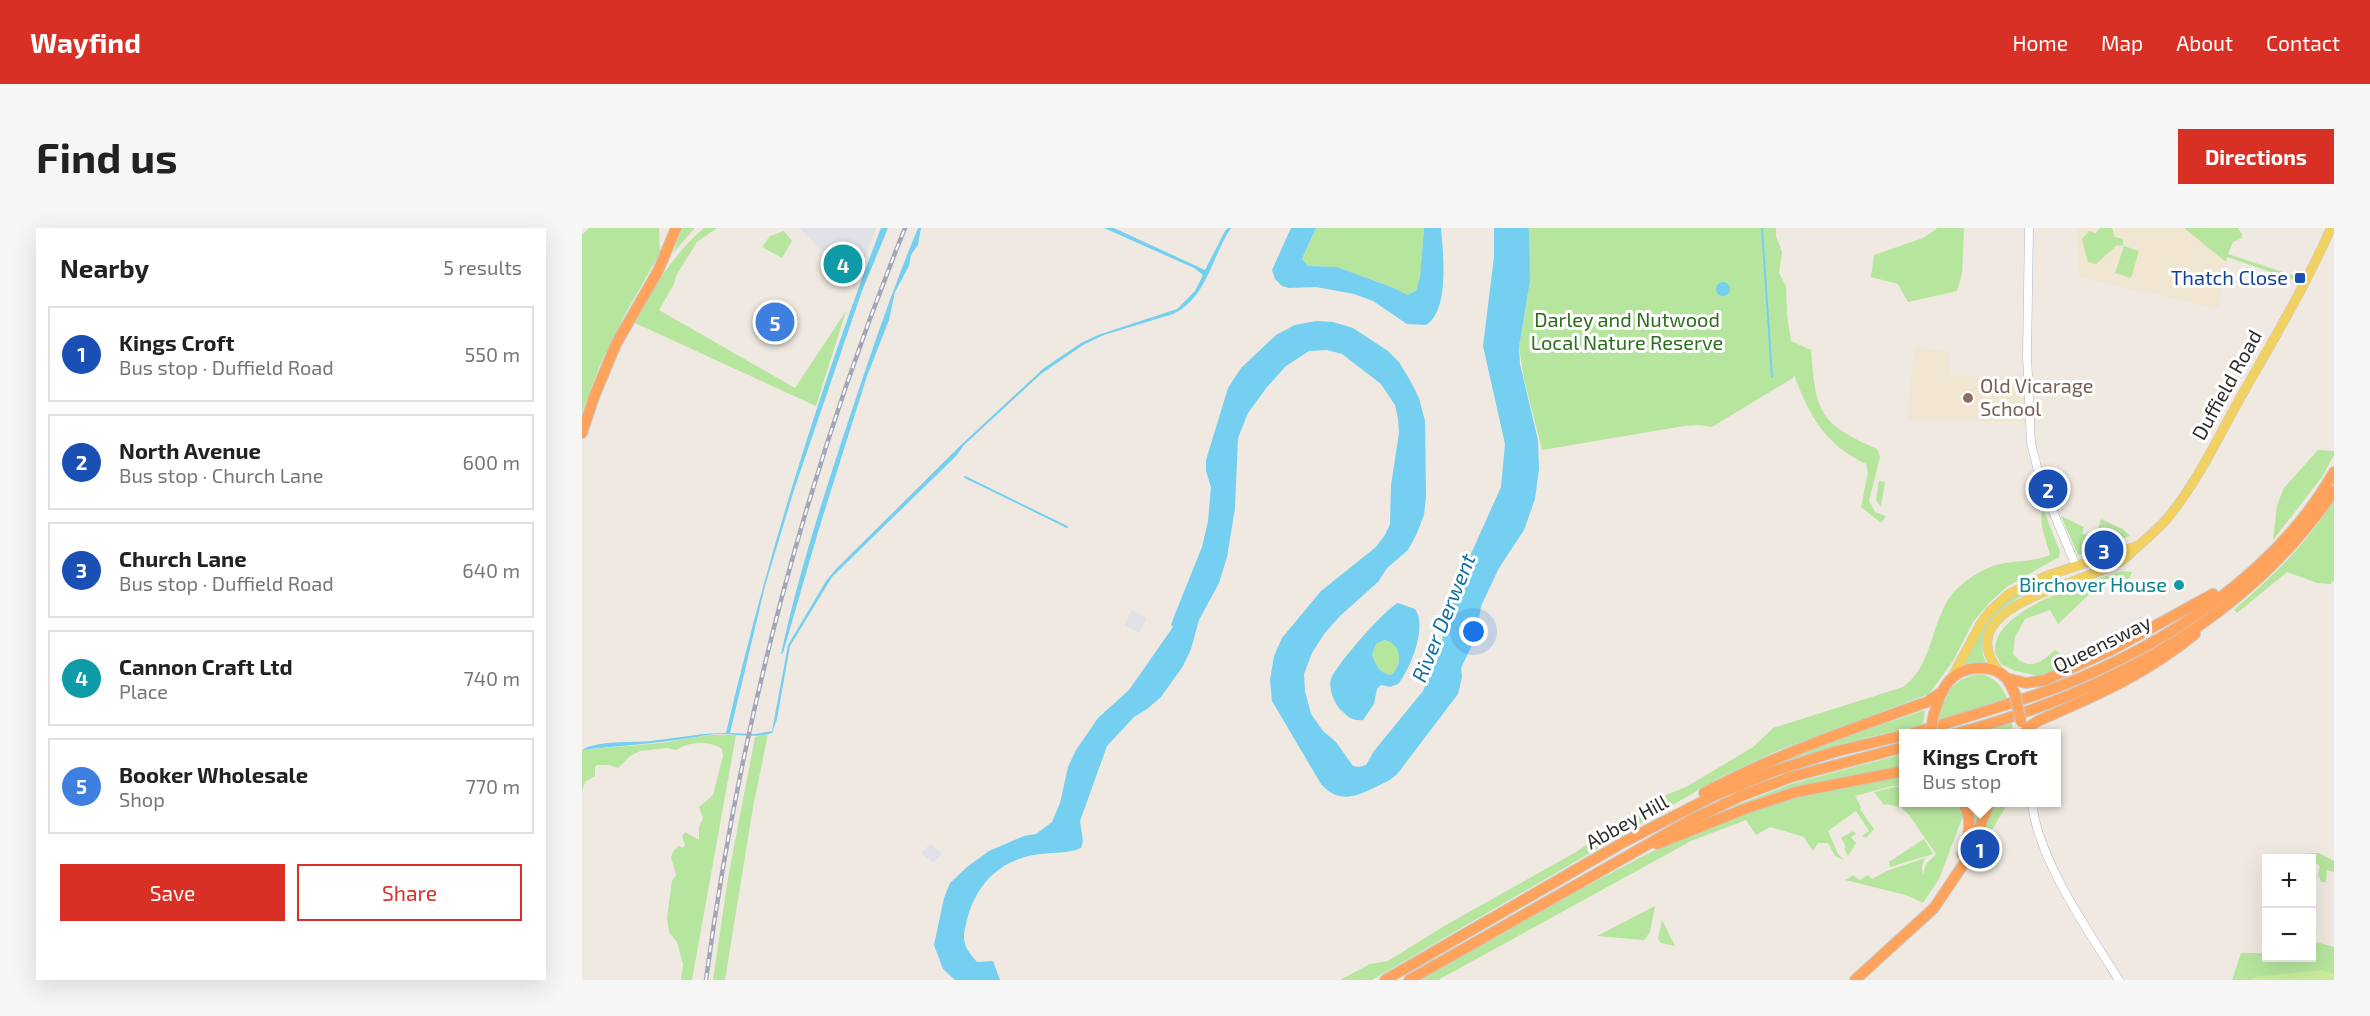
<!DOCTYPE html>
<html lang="en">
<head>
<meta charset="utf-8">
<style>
  :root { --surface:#fff; --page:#f6f6f6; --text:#222; --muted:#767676; --line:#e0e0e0; --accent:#d93025 }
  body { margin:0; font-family:"Exo 2",sans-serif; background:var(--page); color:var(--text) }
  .controls { position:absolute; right:18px; bottom:18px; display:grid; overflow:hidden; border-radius:0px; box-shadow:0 6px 24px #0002 }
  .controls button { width:54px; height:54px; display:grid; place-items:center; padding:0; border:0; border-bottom:2px solid var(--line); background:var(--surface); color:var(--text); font:30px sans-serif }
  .you { position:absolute; left:892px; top:404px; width:21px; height:21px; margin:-15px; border:4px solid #fff; border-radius:50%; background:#1a73e8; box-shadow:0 0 0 9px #1a73e833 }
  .badge { display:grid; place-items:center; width:39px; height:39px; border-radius:50%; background:var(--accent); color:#fff; font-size:20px; font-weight:700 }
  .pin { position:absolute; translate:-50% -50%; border:3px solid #fff; box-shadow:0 2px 6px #0006 }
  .popup { position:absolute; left:1317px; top:501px; width:162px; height:78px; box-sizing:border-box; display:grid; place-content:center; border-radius:0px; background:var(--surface); filter:drop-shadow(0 2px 4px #0005); font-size:20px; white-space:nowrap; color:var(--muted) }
  .popup b { font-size:22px; color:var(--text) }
  .popup::after { content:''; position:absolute; left:50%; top:100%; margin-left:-12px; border:12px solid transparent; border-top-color:var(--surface) }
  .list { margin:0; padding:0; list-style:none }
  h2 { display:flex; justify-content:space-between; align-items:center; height:78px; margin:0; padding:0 24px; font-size:26px }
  h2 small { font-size:20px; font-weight:400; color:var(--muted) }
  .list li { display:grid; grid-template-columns:39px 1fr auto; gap:18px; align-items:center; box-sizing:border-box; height:96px; margin:0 12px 12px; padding:0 12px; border:2px solid var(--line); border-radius:0px }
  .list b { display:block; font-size:22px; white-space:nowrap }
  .list p { margin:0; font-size:20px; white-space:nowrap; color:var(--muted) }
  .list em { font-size:20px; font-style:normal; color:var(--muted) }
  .actions { display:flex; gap:12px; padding:18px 24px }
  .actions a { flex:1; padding:14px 0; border:2px solid var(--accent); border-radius:0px; text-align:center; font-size:21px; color:var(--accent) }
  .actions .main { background:var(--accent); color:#fff }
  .map { position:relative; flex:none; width:1752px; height:752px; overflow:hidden; border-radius:0px }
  header { display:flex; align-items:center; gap:36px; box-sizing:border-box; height:84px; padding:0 30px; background:var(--accent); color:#fff }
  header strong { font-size:28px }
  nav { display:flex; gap:33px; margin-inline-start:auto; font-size:21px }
  .intro { display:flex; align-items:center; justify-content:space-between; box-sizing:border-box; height:144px; padding:0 36px }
  h1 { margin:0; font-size:42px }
  .button { padding:15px 27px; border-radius:0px; background:var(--accent); color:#fff; font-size:21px; font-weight:700 }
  main { display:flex; gap:36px; padding:0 36px }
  aside { flex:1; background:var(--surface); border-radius:0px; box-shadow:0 6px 24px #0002 }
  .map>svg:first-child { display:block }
  .industrial { fill:#e3e1e8 }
  .education { fill:#f0e6d1 }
  .green { fill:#b6e59e }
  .pitch { fill:#c9ec9a }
  .water { fill:#75cff0; fill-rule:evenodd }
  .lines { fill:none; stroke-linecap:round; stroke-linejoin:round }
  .stream { stroke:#75cff0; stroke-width:2 }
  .minor-casing { stroke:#b4b7c1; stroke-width:9 }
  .major-casing { stroke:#c9c9c9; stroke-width:10 }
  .highway-casing { stroke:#c9c9c9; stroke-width:12 }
  .minor { stroke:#fff; stroke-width:8 }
  .major { stroke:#f2d163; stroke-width:9 }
  .highway { stroke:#ffa35c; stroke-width:10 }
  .rail-casing { stroke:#a3a6b8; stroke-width:4.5 }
  .rail { stroke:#fff; stroke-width:2; stroke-dasharray:7; stroke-linecap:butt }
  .highway-bridge-casing { stroke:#c9c9c9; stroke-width:12; stroke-linecap:butt }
  .highway-bridge { stroke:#ffa35c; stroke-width:10 }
  .transit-dot { fill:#1a4fb4; stroke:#fff; stroke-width:2 }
  .education-dot { fill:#8d6e63; stroke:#fff; stroke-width:2 }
  .culture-dot { fill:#0f9aa8; stroke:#fff; stroke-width:2 }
  .labels { text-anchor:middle; stroke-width:6; stroke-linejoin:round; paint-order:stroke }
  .transit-label { font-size:20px; fill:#164399; stroke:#fff; text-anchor:end }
  .park-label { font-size:20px; fill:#2c6e1b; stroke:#fff }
  .street-label { font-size:20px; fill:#2e2e2e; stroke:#fff }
  .education-label { font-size:20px; fill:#785e54; stroke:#fff; text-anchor:start }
  .culture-label { font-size:20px; fill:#0d838f; stroke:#fff; text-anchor:end }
  .water-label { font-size:21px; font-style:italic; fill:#0d6fa3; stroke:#fff }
</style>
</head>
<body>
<header>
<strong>Wayfind</strong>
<nav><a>Home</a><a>Map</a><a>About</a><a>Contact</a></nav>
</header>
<div class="intro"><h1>Find us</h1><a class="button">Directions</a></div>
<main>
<aside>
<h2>Nearby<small>5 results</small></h2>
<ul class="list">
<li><span class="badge" style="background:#1a4fb4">1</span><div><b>Kings Croft</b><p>Bus stop · Duffield Road</p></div><em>550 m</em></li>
<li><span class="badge" style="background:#1a4fb4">2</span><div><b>North Avenue</b><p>Bus stop · Church Lane</p></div><em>600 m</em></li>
<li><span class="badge" style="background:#1a4fb4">3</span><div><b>Church Lane</b><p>Bus stop · Duffield Road</p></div><em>640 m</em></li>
<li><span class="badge" style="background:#0f9aa8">4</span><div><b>Cannon Craft Ltd</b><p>Place</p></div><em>740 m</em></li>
<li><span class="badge" style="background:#3f7fe0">5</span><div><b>Booker Wholesale</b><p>Shop</p></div><em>770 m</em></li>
</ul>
<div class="actions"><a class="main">Save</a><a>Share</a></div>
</aside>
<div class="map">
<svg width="1752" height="752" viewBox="0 0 1752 752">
  <rect width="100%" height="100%" fill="#efe9e1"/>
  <g class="industrial">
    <path d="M 217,0 L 294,0 L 273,56 Z"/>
    <path d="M 550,382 L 565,390 L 557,405 L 542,397 Z"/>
    <path d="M 349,615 L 360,626 L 351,635 L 339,625 Z"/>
  </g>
  <g class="education">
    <path d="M 1495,0 L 1602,0 L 1644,34 L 1636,81 L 1497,49 Z"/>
    <path d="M 1332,120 L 1368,123 L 1367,148 L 1445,147 L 1446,193 L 1325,192 Z"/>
  </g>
  <g class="green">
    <path d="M 7,0 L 77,0 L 78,25 L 45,83 L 20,132 L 0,184 L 0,7 Z"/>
    <path d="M 100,0 L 113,0 L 91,25 Z"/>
    <path d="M 122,0 L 135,0 L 115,14 L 95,46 L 91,58 L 77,82 L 213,160 L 264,83 L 234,178 L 51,94 C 72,60 91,26 122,0 Z"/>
    <path d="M 734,0 L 842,0 L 838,49 L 834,63 L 824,68 L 812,60 L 755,39 L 726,38 L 720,32 Z"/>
    <path d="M 946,0 L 1194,0 L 1194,8 L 1200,24 L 1197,45 L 1204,58 L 1205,87 L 1209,113 L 1229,122 C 1234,184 1236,195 1295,221 L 1298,229 L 1287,273 L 1293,284 L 1304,288 L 1299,295 L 1279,279 L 1286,245 L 1284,236 C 1243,217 1227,187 1212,147 L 1211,150 L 1130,199 L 1117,197 L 1102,198 L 960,222 L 942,151 L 937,119 L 948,53 Z"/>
    <path d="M 1356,0 L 1382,0 L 1380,45 L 1375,63 L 1326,74 L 1316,56 L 1289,49 L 1292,27 L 1341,10 Z"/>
    <path d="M 1518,0 L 1530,0 L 1533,9 L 1541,11 L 1541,18 L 1535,17 L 1514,36 L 1506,34 L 1500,11 L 1507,3 L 1514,5 Z"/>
    <path d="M 1602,0 L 1656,0 L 1660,6 L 1660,10 L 1651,14 L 1646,26 L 1713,48 L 1712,52 L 1645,29 L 1644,34 Z"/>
    <path d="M 202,3 L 210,13 L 200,30 L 180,19 L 188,8 Z"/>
    <path d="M 1542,18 L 1557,23 L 1549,50 L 1533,45 Z"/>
    <path d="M 1736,222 L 1752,223 L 1752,227 L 1740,249 L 1691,312 L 1695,277 L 1702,260 Z"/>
    <path d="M 1297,253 L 1303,254 L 1299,279 L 1294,272 Z"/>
    <path d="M 1752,272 L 1752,352 L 1749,356 L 1735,355 L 1705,344 L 1655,385 L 1652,382 C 1693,346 1722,319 1752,272 Z"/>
    <path d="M 1462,283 L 1478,324 L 1477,329 L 1426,358 L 1408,374 L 1391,394 L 1371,433 L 1347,466 L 1197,522 L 1137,550 L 790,752 L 758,752 L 788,736 L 806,733 L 864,697 L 994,624 L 1067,574 L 1104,559 L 1171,519 L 1191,500 L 1321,459 C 1354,436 1348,384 1377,359 C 1388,349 1404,339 1418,336 C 1435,332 1451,334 1468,327 L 1460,299 L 1459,285 Z"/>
    <path d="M 1479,288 L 1502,299 L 1500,306 L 1514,308 L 1519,291 L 1541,301 L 1548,308 L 1496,327 Z"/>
    <path d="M 1542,343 L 1550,344 L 1543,360 L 1528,353 L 1518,356 L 1476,396 L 1468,382 L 1443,391 L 1433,409 L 1431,426 C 1447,444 1459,435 1473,422 L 1486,431 L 1509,421 L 1531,406 L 1534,415 L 1459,448 L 1433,443 L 1419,436 C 1417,433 1414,427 1413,423 C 1410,381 1510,352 1542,343 Z"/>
    <path d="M 1480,347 L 1476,352 C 1443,364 1385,390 1404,435 L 1391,435 L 1380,439 C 1394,410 1409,377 1440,362 C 1453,356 1467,352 1480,347 Z"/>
    <path d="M 804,412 C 820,416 821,438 809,447 C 798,446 794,437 790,427 L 794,416 Z"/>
    <path d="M 1399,446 C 1413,449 1421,459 1426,473 L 1357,492 C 1364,465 1369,450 1399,446 Z"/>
    <path d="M 1343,482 L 1341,497 L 1283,510 L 1194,538 L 1228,521 Z"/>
    <path d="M 1430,494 L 1430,505 L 1392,506 Z"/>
    <path d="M 186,506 L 171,579 L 143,752 L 131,752 L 146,650 L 173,509 Z"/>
    <path d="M 127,507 L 154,507 L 110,752 L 99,752 L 101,736 L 95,714 L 87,704 L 85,690 L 90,653 L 94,647 L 89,629 L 92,622 L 97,618 L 101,620 L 103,617 L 100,609 L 103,604 L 117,612 L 117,599 L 121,590 L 117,579 L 131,567 L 141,528 L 140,521 C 128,513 107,513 95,522 L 85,520 L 58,523 L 48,528 L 36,540 L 27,537 L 15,537 L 13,539 L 13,548 L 3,554 L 0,563 L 0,522 L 79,515 Z"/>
    <path d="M 1321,526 L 1321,539 L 1229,557 L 1151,582 L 1152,578 L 1209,556 Z"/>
    <path d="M 1321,548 L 1321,558 L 1310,558 L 1273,568 L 1279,579 L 1278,581 L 1292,601 L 1284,610 L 1280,608 L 1287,603 L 1274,583 L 1246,603 L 1256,626 L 1262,632 L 1253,628 L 1246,615 L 1236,615 L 1231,623 L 1222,609 L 1188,599 L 1174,607 L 1164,592 L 1109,613 L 856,752 L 834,752 L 930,697 L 1069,624 L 1127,598 L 1216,567 Z"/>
    <path d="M 1312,559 L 1321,559 L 1322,574 L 1373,574 L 1381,588 L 1357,651 L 1341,675 L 1324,667 L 1263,652 L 1271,647 L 1278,652 L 1286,647 L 1290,651 L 1307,642 L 1343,630 L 1340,638 L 1341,647 L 1344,636 L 1354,626 L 1327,587 L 1320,580 L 1305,576 L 1302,577 L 1292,564 Z"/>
    <path d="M 1384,575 L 1404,575 L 1389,610 Z"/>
    <path d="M 1412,575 L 1426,575 L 1405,610 L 1401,608 L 1404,592 Z"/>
    <path d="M 1271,603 L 1274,606 L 1269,609 L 1274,615 L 1266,628 L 1262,621 L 1264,619 L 1259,610 Z"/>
    <path d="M 1342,611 L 1351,626 L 1308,639 L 1307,634 Z"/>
    <path d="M 1726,625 L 1737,625 L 1752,633 L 1752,644 L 1745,642 L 1744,654 L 1739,654 L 1736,646 L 1738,638 L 1732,634 L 1730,638 L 1730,630 L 1717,630 Z"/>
    <path d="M 1073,678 L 1068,704 L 1062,712 L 1015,708 Z"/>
    <path d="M 1080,692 L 1093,718 L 1079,715 L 1076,711 Z"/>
    <path d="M 1730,713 L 1752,719 L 1752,752 L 1650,752 L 1659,725 L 1684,725 L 1684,730 L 1730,730 L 1730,725 L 1733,723 L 1730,722 Z"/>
  </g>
  <path class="pitch" d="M 1741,742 L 1752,746 L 1752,752 L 1669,752 L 1672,749 Z"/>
  <g class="water">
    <path d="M 299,0 L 306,0 L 280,63 L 212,262 L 183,358 L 148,505 L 173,506 L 190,503 L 206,417 L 244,353 L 254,341 L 379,217 L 462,140 L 499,115 L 516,107 L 595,81 L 613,63 L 621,47 L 612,40 L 522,0 L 532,0 L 623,42 L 643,3 L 646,0 L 649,0 C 630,28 625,70 591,86 L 522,107 L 501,117 L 459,146 L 382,217 L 374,228 L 250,349 L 208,418 L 195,491 L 190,505 C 169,512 147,503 125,507 C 84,515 42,517 0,522 C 14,512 51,515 69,513 C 94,510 119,505 144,505 C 184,333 236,165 299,0 Z"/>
    <path d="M 336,0 L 339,0 L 336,17 L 329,27 L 327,38 L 313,64 L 307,92 L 285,148 L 236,304 L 201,425 L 199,426 C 215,352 238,279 262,206 C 285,137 308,67 336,0 Z"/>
    <path d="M 709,0 L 734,0 L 720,31 L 726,38 L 755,39 L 812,60 L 825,67 L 834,63 L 838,49 L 842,0 L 859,0 C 861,24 868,82 844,97 L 825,96 L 791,73 L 772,66 L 734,59 L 707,60 L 700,58 L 693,51 L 690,42 Z"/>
    <path d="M 912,0 L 946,0 L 947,5 L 948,53 L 937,119 L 938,136 L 956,212 L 957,241 L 953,271 L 942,302 L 917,340 L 899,378 L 894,409 L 879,440 L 880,449 L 876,466 L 816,545 C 809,552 804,554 796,558 C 775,568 758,577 739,556 L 690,473 L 688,452 L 692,428 L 700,410 L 739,363 L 794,319 L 803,307 L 808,296 L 809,257 L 817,205 L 816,191 L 813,177 L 799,156 L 760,126 L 745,122 L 727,123 L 704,138 L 685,159 L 666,185 L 656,210 L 653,280 L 645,329 L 637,355 L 617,392 L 609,421 L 601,438 L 579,469 L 565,481 L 552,489 L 525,518 L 498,593 L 501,613 L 499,620 C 485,626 473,624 458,626 C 422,630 396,653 386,688 C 380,710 379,716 395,734 L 411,733 L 418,752 L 373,752 L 361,741 L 352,717 L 362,670 L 368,655 L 385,639 L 407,623 L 442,608 L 454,606 L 470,594 L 478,575 L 486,539 L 494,522 L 516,490 L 547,462 L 591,399 L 589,397 L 593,386 L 620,319 L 626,293 L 629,259 L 624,243 L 624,232 L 646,160 L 659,140 L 694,107 L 713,97 L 734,93 L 751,94 L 771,100 L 806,123 L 817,134 L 829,154 L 837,170 L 843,193 L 844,269 L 842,287 L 835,305 L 826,322 L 805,340 L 796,354 L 758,388 L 742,406 L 730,425 L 722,446 L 723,463 L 729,486 L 741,503 L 754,514 L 771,538 L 777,539 L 784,537 L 792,523 L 841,463 L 857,428 L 865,387 L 879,348 L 919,259 L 923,216 L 901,118 L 912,29 Z"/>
    <circle cx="1141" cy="61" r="7"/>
    <path d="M 816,375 L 833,381 C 846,398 828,442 816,456 L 808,459 L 799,457 L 795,461 L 792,476 L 781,492 C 772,493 767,490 761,484 C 753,478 746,460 749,451 C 755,436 802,382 816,375 ZM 803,412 C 820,416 821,438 809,447 C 798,446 794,437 790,427 L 794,416 Z"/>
  </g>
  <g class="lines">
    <g class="stream">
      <path d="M 1180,0 L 1190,149"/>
      <path d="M 383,249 L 485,299"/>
    </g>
    <g class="minor-casing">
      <g id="minor">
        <path d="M 1447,0 L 1445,128 L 1449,215 L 1459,255 L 1494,338"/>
        <path d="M 1450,574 C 1455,630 1507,704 1537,752"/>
      </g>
    </g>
    <g class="major-casing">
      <g id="major">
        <path d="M 1418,445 C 1360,371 1518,357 1548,326 C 1560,314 1573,304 1584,292 C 1614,256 1635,212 1657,172 C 1689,116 1723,59 1749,0"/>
        <path d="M 1369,451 L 1399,395 L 1408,383 L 1427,366 L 1464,348 L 1555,318"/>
      </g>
    </g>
    <g class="highway-casing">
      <g id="highway">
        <path d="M 0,205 L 12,169 L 34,116 L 76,43 L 94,0"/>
        <path d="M 1424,450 L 1444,455 L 1463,452 L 1529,422 L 1631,366"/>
        <path d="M 1352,486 C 1356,474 1359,462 1368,452 C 1381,438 1410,435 1424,450 C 1428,454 1430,461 1433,466"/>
        <path d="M 1328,506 C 1378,491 1427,477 1476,459 C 1583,417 1694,346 1752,244"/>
        <path d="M 1372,506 C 1521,466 1664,393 1752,263"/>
        <path d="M 1442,506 L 1448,498 L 1456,493 C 1513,468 1565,446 1613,406"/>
        <path d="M 1122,565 C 1193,527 1269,501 1345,474 L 1360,464"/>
        <path d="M 1075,616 L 1165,580 L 1214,564 L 1322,543"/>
        <path d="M 1380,626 C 1387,609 1392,591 1380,574"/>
        <path d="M 803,752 L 1042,614 L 1133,567 L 1192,543 L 1252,524 L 1322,507"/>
        <path d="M 827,752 L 1107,593 L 1159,568 L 1209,549 L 1322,519"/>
        <path d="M 1273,752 L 1352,680 L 1383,634 L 1408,574"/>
      </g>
    </g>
    <use href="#minor" class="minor"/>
    <use href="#major" class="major"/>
    <use href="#highway" class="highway"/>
    <g class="rail-casing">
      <path id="rail" d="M 124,752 C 158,494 226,241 323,0"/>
    </g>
    <use href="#rail" class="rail"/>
    <g class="highway-bridge-casing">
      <g id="highway-bridge">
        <path d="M 1433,466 L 1439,494"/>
        <path d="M 1348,506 L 1352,486"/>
      </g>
    </g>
    <use href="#highway-bridge" class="highway-bridge"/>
  </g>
  <rect class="transit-dot" x="1712" y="44" width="12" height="12" rx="3"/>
  <circle class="education-dot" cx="1386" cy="170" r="6"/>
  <circle class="culture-dot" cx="1597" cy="357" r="6"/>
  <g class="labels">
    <g class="transit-label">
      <text x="1706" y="57">Thatch Close</text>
    </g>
    <g class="park-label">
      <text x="1045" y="99">Darley and Nutwood<tspan x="1045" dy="23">Local Nature Reserve</tspan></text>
    </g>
    <g class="street-label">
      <text transform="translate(1645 157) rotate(-61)" y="7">Duffield Road</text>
      <text transform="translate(1520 416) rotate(-26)" y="7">Queensway</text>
      <text transform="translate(1045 594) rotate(-29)" y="7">Abbey Hill</text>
    </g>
    <g class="education-label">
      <text x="1398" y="165">Old Vicarage<tspan x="1398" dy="23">School</tspan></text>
    </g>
    <g class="culture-label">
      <text x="1585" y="364">Birchover House</text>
    </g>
    <g class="water-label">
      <text transform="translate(862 390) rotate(-68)" y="7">River Derwent</text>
    </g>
  </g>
</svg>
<div class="controls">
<button>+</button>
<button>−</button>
</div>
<div class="you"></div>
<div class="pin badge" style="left:1398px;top:621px;background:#1a4fb4">1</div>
<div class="popup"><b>Kings Croft</b>Bus stop</div>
<div class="pin badge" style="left:1466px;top:261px;background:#1a4fb4">2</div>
<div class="pin badge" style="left:1522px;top:322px;background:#1a4fb4">3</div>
<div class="pin badge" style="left:261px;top:36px;background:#0f9aa8">4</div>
<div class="pin badge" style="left:193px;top:94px;background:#3f7fe0">5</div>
</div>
</main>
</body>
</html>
